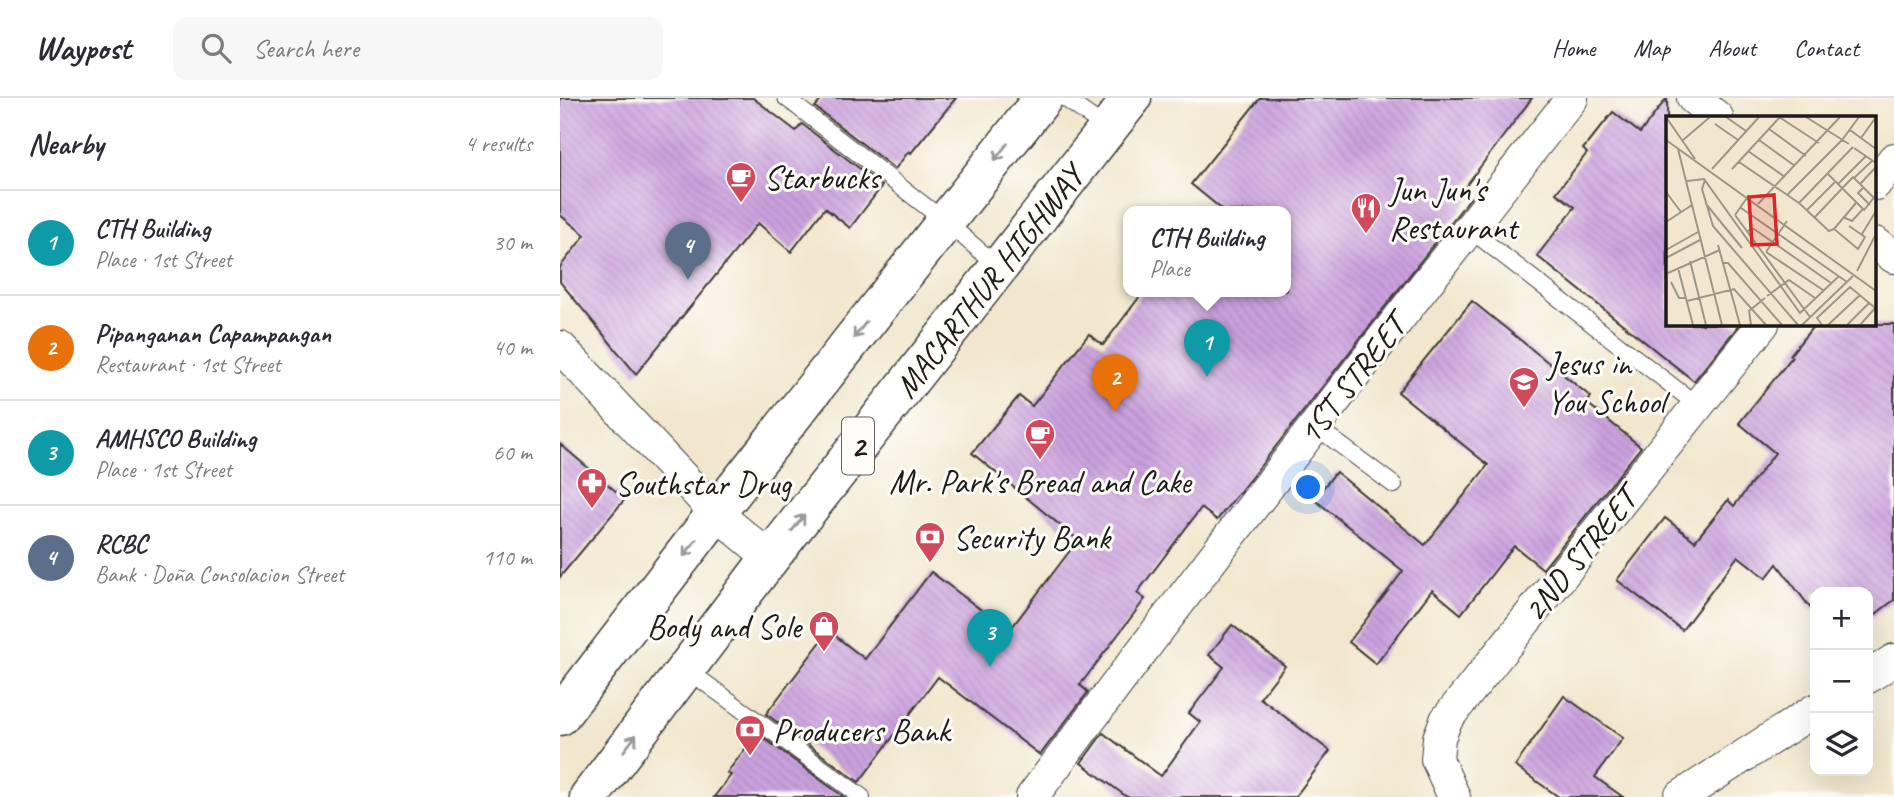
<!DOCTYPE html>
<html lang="en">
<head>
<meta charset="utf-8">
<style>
  :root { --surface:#fff; --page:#f7f7f7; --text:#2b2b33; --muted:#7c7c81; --line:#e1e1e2; --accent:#2563eb }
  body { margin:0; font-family:Caveat,sans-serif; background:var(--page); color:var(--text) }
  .controls { position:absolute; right:21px; bottom:21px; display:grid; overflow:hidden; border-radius:14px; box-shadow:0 7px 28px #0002 }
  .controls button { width:63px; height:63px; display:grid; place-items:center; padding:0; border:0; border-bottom:2px solid var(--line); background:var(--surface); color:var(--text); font:35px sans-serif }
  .you { position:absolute; left:749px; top:390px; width:24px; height:24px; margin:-18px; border:5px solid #fff; border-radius:50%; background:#1a73e8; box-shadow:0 0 0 10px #1a73e833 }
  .badge { display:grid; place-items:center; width:46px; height:46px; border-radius:50%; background:var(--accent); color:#fff; font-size:23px; font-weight:700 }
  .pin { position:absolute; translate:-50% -58px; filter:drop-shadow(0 2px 4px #0008) }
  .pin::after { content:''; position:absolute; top:37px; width:24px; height:21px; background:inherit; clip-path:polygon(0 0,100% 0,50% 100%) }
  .popup { position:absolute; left:563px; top:108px; width:168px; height:91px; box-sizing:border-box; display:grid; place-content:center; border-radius:14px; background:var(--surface); filter:drop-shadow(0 2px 5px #0005); font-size:23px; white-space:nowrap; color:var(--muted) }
  .popup b { font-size:26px; color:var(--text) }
  .popup::after { content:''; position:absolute; left:50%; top:100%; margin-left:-14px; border:14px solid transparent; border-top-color:var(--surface) }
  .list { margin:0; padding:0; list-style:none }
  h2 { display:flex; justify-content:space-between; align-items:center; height:91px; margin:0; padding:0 28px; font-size:30px }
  h2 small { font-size:23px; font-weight:400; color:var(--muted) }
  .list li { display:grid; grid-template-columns:46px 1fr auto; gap:21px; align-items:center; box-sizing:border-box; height:105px; padding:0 28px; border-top:2px solid var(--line) }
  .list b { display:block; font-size:26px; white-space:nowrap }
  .list p { margin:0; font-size:23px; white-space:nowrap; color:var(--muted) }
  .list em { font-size:23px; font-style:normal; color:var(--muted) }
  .icon { flex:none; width:38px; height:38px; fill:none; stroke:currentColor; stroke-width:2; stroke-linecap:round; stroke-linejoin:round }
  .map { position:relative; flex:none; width:1334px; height:699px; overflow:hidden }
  header { display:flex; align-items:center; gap:42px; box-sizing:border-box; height:98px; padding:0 35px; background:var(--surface); border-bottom:2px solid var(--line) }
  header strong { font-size:33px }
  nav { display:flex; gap:38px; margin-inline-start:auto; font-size:24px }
  .search { width:490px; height:63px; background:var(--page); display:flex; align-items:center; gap:18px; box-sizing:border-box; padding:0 24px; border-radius:14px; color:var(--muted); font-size:26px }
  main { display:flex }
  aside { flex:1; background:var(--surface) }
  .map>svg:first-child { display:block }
  .building { fill:url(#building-back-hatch) }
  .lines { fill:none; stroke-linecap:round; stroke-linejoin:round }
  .lane-casing { stroke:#3c3a37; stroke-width:18 }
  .street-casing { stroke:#3c3a37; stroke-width:34 }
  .highway-casing { stroke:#3c3a37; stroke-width:41 }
  .lane { stroke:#fff; stroke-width:16 }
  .street { stroke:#fff; stroke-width:32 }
  .highway { stroke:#fff; stroke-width:38 }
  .oneway { stroke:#999 }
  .labels { text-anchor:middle; stroke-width:6; stroke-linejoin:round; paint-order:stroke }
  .shield { fill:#fdfcf7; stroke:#605f5e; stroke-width:2 }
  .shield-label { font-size:32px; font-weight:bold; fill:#1c1c1c }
  .poi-label { font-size:33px; fill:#1c1c1c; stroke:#fdfcf7; text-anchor:start }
  .street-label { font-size:33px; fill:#1c1c1c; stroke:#fdfcf7 }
  .inset-road { fill:none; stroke:#9c9687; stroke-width:2 }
  .view { fill:#d62828; fill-opacity:0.15; stroke:#d62828; stroke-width:3.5 }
  .inset-edge { fill:none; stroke:#1c1c1c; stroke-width:3.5 }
</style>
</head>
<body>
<header>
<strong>Waypost</strong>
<div class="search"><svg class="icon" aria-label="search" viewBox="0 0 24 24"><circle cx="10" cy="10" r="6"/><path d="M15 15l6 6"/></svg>Search here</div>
<nav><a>Home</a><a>Map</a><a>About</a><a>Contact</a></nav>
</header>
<main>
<aside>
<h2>Nearby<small>4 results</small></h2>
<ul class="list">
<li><span class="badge" style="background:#0f9aa8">1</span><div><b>CTH Building</b><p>Place · 1st Street</p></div><em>30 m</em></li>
<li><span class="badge" style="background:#e8710a">2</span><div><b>Pipanganan Capampangan</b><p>Restaurant · 1st Street</p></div><em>40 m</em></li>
<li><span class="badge" style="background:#0f9aa8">3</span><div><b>AMHSCO Building</b><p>Place · 1st Street</p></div><em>60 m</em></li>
<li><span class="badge" style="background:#5c6f8a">4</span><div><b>RCBC</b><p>Bank · Doña Consolacion Street</p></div><em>110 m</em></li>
</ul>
</aside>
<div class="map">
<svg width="1334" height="699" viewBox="0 0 1334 699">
  <defs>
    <pattern id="building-back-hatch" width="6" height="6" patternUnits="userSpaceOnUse" patternTransform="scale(1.75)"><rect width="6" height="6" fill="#cba1de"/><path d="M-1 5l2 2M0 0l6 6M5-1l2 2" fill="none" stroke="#ae8abe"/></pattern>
  </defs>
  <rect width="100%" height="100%" fill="#fdfcf7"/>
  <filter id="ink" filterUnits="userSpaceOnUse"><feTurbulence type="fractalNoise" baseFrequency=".0143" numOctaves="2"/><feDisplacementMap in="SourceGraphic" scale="14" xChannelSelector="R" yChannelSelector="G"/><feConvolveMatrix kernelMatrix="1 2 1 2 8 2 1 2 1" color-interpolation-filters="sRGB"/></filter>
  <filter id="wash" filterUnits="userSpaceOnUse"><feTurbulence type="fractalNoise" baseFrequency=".00686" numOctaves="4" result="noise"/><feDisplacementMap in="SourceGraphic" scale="28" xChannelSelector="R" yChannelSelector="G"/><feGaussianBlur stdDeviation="1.57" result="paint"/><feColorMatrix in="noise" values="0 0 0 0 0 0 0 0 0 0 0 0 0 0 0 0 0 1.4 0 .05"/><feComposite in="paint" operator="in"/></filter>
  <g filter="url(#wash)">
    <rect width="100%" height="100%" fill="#f2e7ce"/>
    <g id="blocks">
      <g class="building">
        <path d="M 0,0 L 193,0 L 236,33 L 242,26 L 322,88 L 290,130 L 265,110 L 231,154 L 198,125 L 76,276 L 0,184 L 0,169 L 25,137 L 0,117 Z"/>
        <path d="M 263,0 L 396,0 L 351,55 L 349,53 L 335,71 L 255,9 Z"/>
        <path d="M 700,0 L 972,0 L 902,93 L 910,100 L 702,366 L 657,422 L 641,410 L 577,495 L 585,501 L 520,587 L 528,594 L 480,657 L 378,579 L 299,684 L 206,616 L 269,533 L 305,561 L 371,474 L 449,533 L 518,442 L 412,355 L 459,298 L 472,308 L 529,236 L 543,247 L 584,193 L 726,193 L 726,113 L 664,113 L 631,86 Z"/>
        <path d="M 1107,0 L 1108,226 L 1180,226 L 1134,283 L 977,158 L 1015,109 L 996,95 L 1027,55 L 1023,51 L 1053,14 L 1080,35 Z"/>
        <path d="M 912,203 L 1031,299 L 1027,305 L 1081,349 L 983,471 L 954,448 L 901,516 L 872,492 L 816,566 L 789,544 L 843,473 L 754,401 L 776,374 L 865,447 L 928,367 L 838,294 Z"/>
        <path d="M 1255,226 L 1334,226 L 1334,502 L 1308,522 L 1308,494 L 1255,494 L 1255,516 L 1217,466 L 1206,480 L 1178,458 L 1122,532 L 1057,482 L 1105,420 L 1135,443 L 1168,402 L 1174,408 L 1215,355 L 1179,325 L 1232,259 L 1230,257 Z"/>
        <path d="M 0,346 L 65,401 L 0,479 Z"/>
        <path d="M 672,527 L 725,568 L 700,600 L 770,653 L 735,699 L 567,699 L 521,665 L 543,635 L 601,678 L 640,624 L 629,615 L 664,569 L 649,557 Z"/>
        <path d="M 1004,598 L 1063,640 L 1035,679 L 1063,699 L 999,699 L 955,668 Z"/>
        <path d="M 197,635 L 284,699 L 154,699 L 171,677 L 167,675 Z"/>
      </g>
    </g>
  </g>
  <g filter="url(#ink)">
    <use href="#blocks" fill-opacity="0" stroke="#3c3a37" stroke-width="2"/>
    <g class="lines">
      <g class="lane-casing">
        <g id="lane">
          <path d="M 226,0 L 386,124 L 439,169"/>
          <path d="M 504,0 L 548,31"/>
          <path d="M 909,131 L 1137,307"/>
          <path d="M 755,328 L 834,387"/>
          <path d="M 126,571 L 302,699"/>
        </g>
      </g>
      <g class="street-casing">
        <g id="street">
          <path d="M 1133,0 L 1157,19"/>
          <path d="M 1315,86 L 1334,61"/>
          <path d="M 1315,145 L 1334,159"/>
          <path d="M 0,249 L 156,415 L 210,460"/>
          <path d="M 1308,579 L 1334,562"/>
          <path d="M 472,699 C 648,463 830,231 1012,0"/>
          <path d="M 894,699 L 877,661 L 879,640 L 886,622 L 1203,226"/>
          <path d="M 1120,699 L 1255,612"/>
        </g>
      </g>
      <g class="highway-casing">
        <g id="highway">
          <path d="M 0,618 L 156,415 L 483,0"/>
          <path d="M 29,699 L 210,460 L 572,0"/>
        </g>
      </g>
      <use href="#lane" class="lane"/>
      <use href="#street" class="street"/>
      <use href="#highway" class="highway"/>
    </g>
    <defs><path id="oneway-shaft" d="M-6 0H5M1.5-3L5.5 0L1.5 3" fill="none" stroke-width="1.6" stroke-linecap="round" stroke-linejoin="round" transform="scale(1.75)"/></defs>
    <g class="oneway">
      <use href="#oneway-shaft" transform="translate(441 54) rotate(128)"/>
      <use href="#oneway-shaft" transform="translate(300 232) rotate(128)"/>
      <use href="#oneway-shaft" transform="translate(238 425) rotate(-52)"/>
      <use href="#oneway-shaft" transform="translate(130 450) rotate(128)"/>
      <use href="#oneway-shaft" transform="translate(70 645) rotate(-53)"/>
    </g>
  </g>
  <defs>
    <g id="cafe-pin" transform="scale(1.575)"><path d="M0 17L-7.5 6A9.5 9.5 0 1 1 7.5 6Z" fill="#d1495b" stroke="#fdfcf7"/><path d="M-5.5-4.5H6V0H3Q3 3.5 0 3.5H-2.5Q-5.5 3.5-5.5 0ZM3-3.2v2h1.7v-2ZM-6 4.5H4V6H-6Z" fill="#fff"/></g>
    <g id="restaurant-pin" transform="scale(1.575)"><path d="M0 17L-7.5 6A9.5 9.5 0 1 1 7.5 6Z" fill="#d1495b" stroke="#fdfcf7"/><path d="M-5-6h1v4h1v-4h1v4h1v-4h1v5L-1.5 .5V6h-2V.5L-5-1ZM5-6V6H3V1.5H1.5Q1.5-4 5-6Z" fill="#fff"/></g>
    <g id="school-pin" transform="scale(1.575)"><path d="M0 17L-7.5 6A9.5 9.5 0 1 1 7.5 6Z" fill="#d1495b" stroke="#fdfcf7"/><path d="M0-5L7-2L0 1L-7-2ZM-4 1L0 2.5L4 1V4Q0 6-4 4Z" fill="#fff"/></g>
    <g id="pharmacy-pin" transform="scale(1.575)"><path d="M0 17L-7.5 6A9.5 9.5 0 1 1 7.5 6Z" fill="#d1495b" stroke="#fdfcf7"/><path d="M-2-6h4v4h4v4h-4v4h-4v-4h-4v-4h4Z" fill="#fff"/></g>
    <g id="bank-pin" transform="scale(1.575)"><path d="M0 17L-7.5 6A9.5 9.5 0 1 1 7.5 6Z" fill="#d1495b" stroke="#fdfcf7"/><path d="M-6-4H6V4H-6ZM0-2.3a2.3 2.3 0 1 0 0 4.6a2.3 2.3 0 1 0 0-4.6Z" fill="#fff"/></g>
    <g id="shop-pin" transform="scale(1.575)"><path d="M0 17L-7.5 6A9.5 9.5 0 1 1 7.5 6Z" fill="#d1495b" stroke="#fdfcf7"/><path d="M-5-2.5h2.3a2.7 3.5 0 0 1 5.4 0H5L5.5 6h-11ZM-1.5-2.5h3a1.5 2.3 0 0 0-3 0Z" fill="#fff"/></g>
  </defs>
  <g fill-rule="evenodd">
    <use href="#cafe-pin" x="181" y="79"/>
    <use href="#restaurant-pin" x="806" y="110"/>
    <use href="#school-pin" x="964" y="284"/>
    <use href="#cafe-pin" x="480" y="336"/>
    <use href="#pharmacy-pin" x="32" y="385"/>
    <use href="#bank-pin" x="370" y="439"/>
    <use href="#shop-pin" x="264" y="528"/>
    <use href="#bank-pin" x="190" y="632"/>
  </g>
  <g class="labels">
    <rect class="shield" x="282" y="319.5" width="32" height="57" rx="5"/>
    <g class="shield-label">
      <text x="298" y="359">2</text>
    </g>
    <g class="poi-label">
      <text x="204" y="91">Starbucks</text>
      <text x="829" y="103">Jun Jun's<tspan x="829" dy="38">Restaurant</tspan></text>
      <text x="987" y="277">Jesus in<tspan x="987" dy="38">You School</tspan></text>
      <text x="480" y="395" text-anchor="middle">Mr. Park's Bread and Cake</text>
      <text x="55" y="397">Southstar Drug</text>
      <text x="393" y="451">Security Bank</text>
      <text x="241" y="540" text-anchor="end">Body and Sole</text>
      <text x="213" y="644">Producers Bank</text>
    </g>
    <g class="street-label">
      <text transform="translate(428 183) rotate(-52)" y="12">MACARTHUR HIGHWAY</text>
      <text transform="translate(791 281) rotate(-52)" y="12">1ST STREET</text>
      <text transform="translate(1019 456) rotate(-51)" y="12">2ND STREET</text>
    </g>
  </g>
  <g transform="translate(1106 18)">
    <rect width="210" height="210" fill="#f2e7ce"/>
    <path class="inset-road" d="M 0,1 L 29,43M 60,1 L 80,15M 113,1 L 153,27M 140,1 L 183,28M 49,8 L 72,24M 103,13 L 140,40M 184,14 L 210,33M 195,22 L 210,1M 0,24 L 210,175M 17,24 L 44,1M 93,24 L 129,50M 188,32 L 210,47M 12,33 L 56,209M 82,35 L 119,61M 73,46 L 133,87 L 163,115 L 168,113M 46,53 L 93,1M 66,53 L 114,1M 162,58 L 198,94 L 210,79M 187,61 L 208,82M 188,62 L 206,45M 39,64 L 36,73 L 47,110 L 132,209M 21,65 L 38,63 L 134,197 L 173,160M 172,68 L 200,40M 194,68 L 210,51M 197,72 L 192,77 L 204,89M 0,76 L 15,96M 121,79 L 176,24 L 193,1M 133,87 L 187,31M 40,88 L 76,132M 92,88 L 174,1M 75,92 L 181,166M 141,94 L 169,66M 69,99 L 144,201M 69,99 L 83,79M 149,101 L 187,61M 177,101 L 186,105 L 197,93M 0,106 L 26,89M 183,110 L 199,121 L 192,133 L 168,113 L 190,87M 81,115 L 88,113 L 165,167M 196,118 L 210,95M 52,129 L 74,209M 0,134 L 32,116M 100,136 L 157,174M 100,136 L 121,105M 0,142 L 34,124M 24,145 L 40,209M 57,147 L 62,147 L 116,209M 12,152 L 27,209M 191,155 L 210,118M 2,157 L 54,134M 5,166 L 13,182 L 20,182M 101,180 L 123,164 L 149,182M 21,185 L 68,173 L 100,209M 85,209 L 83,195 L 99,182M 136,209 L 187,160M 156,209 L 151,202 L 184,171 L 208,191M 162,209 L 194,179M 181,209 L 203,187M 194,209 L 210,191"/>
    <path class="view" d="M 108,79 L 111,128 L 86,129 L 83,81 Z"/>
    <rect width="210" height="210" class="inset-edge"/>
  </g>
</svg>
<div class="controls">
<button>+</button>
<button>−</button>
<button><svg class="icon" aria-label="layers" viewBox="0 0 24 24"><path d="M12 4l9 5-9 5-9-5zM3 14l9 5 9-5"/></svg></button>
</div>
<div class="you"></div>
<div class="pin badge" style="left:647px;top:279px;background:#0f9aa8">1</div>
<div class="popup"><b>CTH Building</b>Place</div>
<div class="pin badge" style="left:555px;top:314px;background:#e8710a">2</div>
<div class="pin badge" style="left:430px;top:569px;background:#0f9aa8">3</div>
<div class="pin badge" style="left:128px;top:182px;background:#5c6f8a">4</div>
</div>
</main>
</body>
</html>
